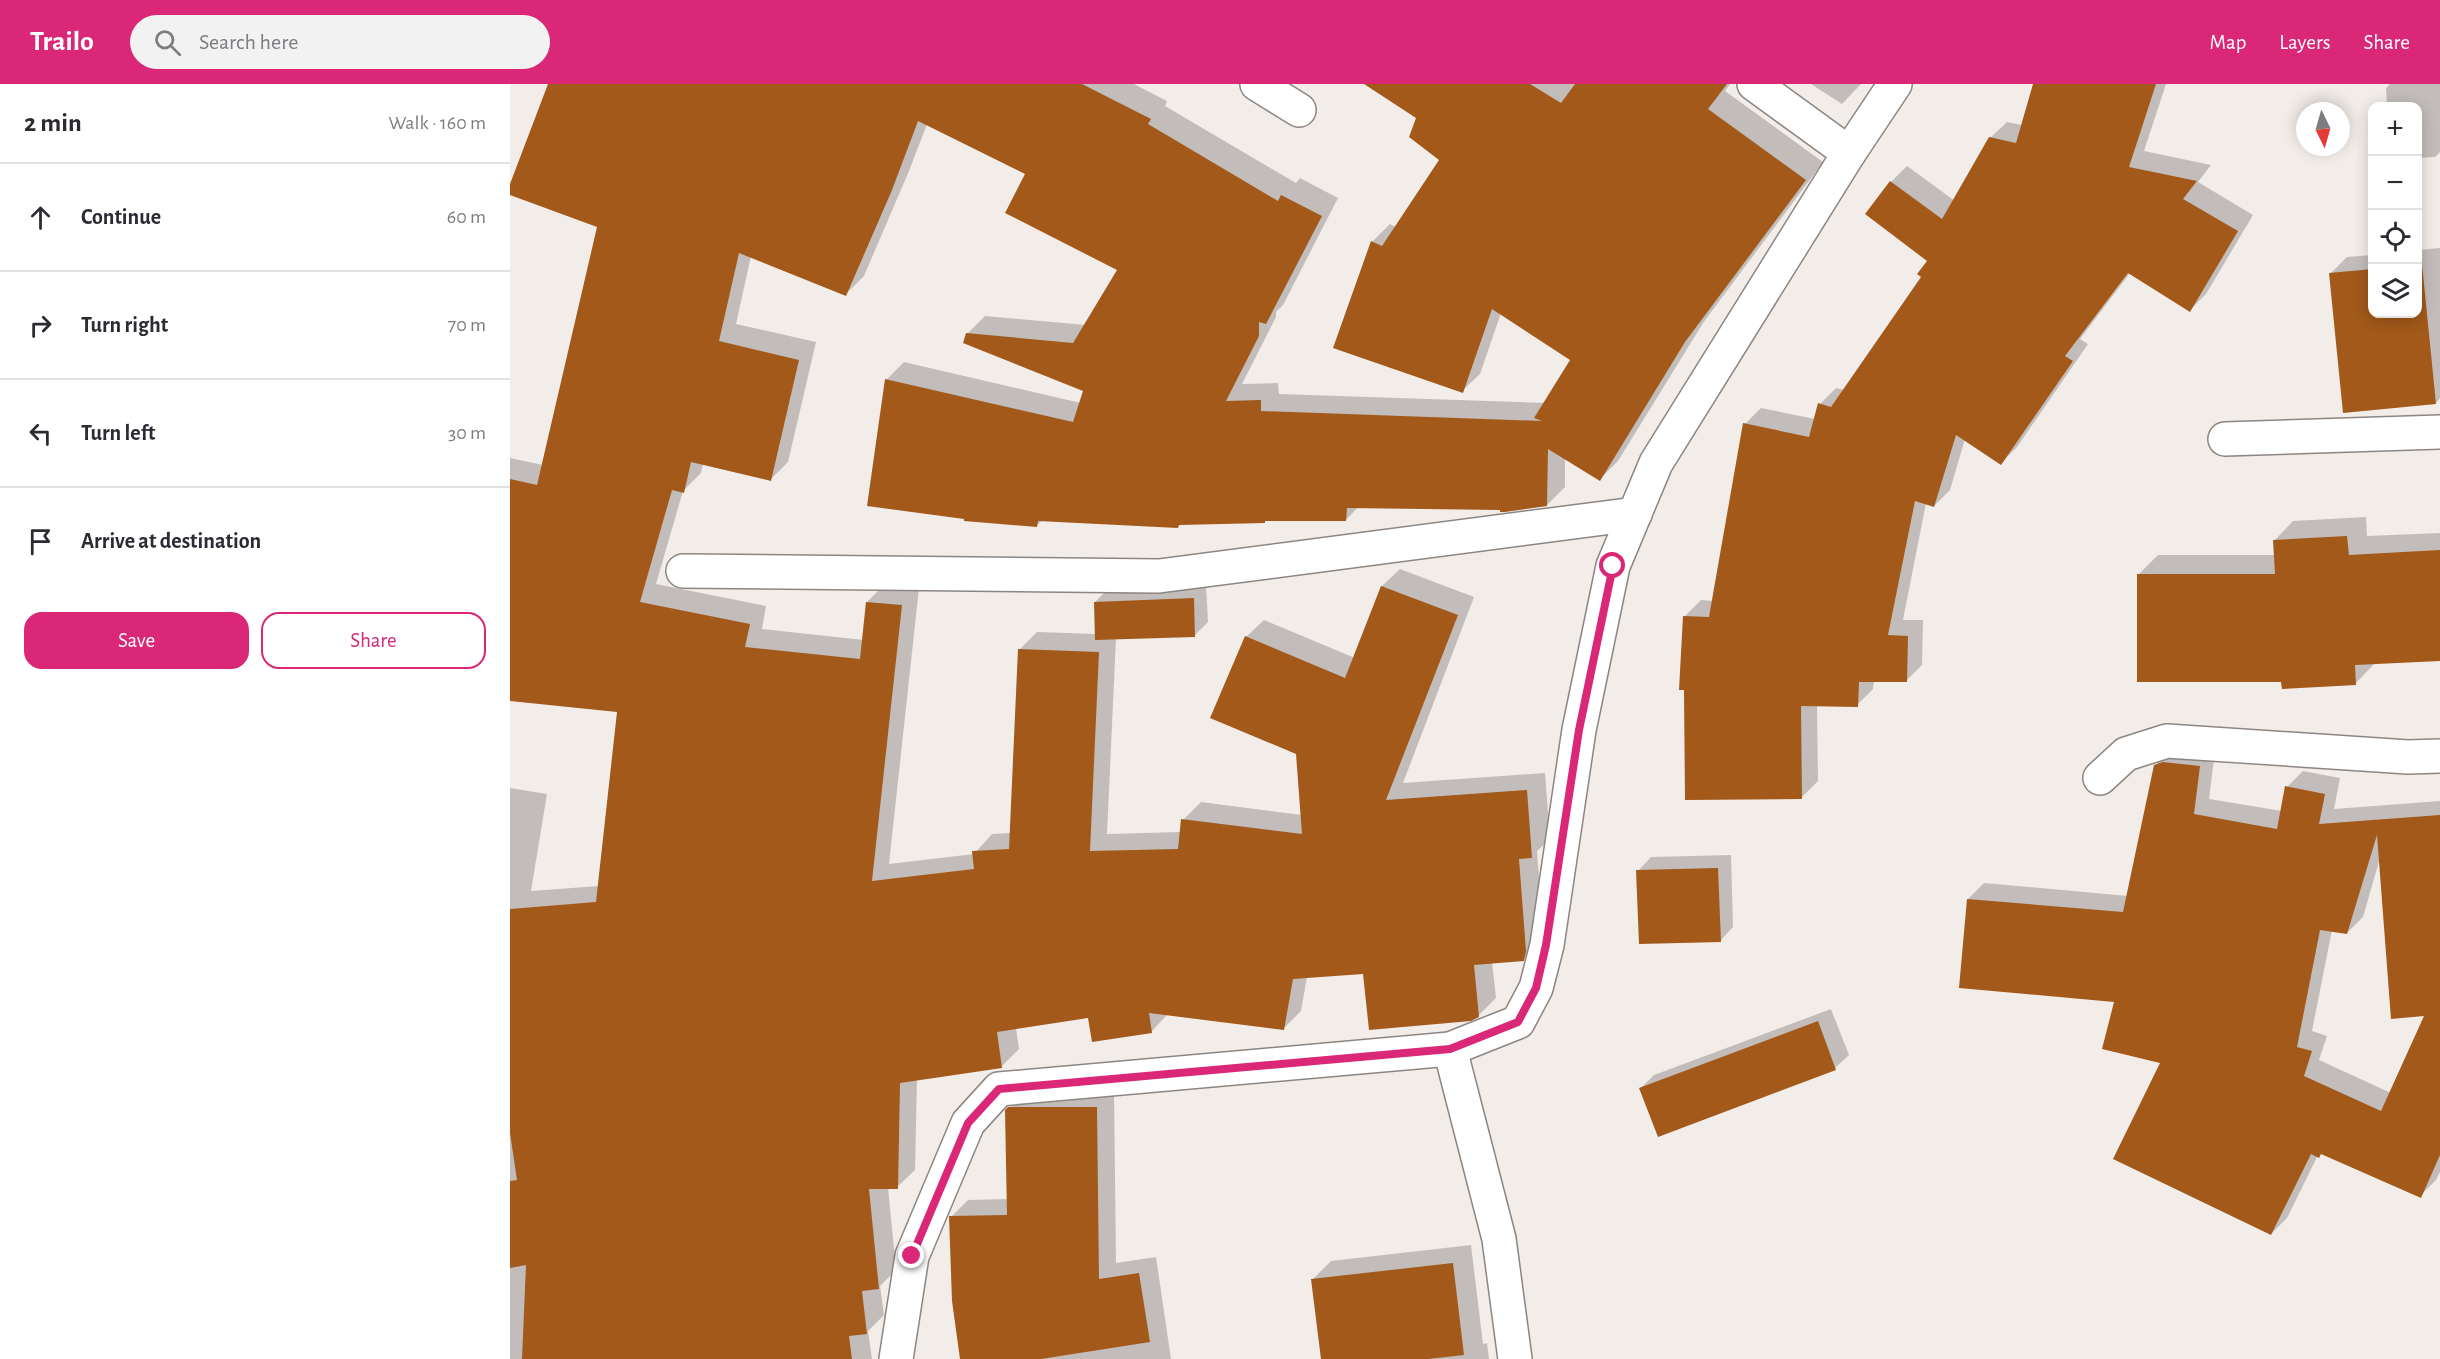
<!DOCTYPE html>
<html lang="en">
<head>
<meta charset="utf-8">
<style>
  :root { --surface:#fff; --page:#f2f2f3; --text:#2b2b33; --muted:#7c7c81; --line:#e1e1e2; --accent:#db2777 }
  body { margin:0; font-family:"Alegreya Sans",sans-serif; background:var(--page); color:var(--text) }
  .controls { position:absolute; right:18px; top:18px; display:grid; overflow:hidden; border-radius:12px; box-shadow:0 3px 15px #0003 }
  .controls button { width:54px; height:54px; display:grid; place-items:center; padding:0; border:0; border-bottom:2px solid var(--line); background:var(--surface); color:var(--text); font:30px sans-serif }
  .compass { position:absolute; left:1786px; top:18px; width:54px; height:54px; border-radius:50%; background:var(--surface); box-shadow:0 3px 15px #0003; rotate:175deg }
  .stop { position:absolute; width:18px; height:18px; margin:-14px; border:4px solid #db2777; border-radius:50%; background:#fff }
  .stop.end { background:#db2777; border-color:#fff; box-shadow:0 2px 6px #0008 }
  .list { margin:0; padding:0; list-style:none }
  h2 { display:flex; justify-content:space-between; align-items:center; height:78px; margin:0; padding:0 24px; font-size:26px }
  h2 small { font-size:20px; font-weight:400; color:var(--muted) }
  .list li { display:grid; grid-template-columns:39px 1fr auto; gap:18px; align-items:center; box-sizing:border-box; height:108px; padding:0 24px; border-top:2px solid var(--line) }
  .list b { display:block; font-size:22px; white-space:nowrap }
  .list em { font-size:20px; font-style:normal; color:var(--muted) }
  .actions { display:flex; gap:12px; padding:18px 24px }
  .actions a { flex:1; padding:14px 0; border:2px solid var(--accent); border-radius:18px; text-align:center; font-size:21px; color:var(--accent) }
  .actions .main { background:var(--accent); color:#fff }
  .icon { flex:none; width:33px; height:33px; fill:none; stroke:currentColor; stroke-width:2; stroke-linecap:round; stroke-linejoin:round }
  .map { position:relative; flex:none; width:1930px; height:1275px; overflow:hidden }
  header { display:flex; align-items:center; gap:36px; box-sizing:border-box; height:84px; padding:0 30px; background:var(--accent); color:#fff }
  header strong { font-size:28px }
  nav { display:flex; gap:33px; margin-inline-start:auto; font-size:21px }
  .search { width:420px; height:54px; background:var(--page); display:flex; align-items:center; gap:15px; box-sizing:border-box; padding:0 21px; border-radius:33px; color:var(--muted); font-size:22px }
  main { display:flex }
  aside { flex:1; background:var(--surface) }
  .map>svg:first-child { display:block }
  .shadow { fill:#0003; fill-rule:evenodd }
  .building { fill:#a2591a; fill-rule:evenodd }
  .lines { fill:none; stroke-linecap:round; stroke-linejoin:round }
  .minor-casing { stroke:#8c8683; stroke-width:36 }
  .minor { stroke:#fff; stroke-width:33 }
  .route { stroke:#db2777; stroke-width:8 }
</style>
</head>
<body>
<header>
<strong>Trailo</strong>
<div class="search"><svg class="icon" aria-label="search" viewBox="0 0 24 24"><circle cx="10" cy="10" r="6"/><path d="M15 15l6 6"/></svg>Search here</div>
<nav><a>Map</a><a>Layers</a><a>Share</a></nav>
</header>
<main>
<aside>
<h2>2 min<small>Walk · 160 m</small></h2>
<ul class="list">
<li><svg class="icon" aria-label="ahead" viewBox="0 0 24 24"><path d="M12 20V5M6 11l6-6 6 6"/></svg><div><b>Continue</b></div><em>60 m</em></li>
<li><svg class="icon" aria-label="right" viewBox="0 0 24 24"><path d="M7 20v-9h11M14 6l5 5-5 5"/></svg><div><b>Turn right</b></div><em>70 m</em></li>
<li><svg class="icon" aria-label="left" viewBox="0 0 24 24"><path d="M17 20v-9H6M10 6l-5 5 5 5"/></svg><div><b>Turn left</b></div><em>30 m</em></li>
<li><svg class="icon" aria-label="arrive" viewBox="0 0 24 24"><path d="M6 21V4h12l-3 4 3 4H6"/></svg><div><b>Arrive at destination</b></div></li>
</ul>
<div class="actions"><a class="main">Save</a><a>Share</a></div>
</aside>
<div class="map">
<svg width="1930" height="1275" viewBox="0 0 1930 1275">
  <rect width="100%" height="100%" fill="#f3ede9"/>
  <g class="shadow">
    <path d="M 39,0 L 624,0 L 657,17 L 655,22 L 786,99 L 790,94 L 828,114 L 773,221 L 766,228 L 766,233 L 732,300 L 768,299 L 769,310 L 1035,319 L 1062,275 L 991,229 L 970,290 L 952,307 L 862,158 L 880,140 L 886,143 L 931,76 L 907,33 L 857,0 L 1220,0 L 1215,7 L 1313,78 L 1193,239 L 1108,377 L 1090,395 L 1055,373 L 1055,403 L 1037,421 L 991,425 L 848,423 L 836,436 L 756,435 L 671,439 L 668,443 L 533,436 L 526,442 L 376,296 L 394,278 L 571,319 L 575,306 L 457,250 L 475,232 L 576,241 L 609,185 L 517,89 L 417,40 L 399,87 L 354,192 L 336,210 L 241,172 L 226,240 L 306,258 L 278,378 L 261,395 L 193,380 L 191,389 L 173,407 L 146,500 L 256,522 L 252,545 L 354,556 L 357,518 L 375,500 L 409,504 L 379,780 L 464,770 L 482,750 L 501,749 L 509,566 L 527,548 L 586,550 L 585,518 L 598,505 L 696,501 L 698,538 L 685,551 L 606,554 L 597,750 L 671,748 L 673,736 L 691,718 L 792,731 L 787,669 L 736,553 L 754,536 L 845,574 L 872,502 L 890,485 L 964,513 L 893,699 L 1035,689 L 1040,755 L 1027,767 L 1033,848 L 1031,857 L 1013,875 L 982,878 L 986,914 L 968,932 L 854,888 L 797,893 L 791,927 L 773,945 L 658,930 L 641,948 L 580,932 L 506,944 L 509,965 L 491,983 L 407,995 L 405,1086 L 387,1103 L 378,1103 L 386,1186 L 370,1202 L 374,1231 L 358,1247 L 362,1275 L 0,1275 L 0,704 L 37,710 L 21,807 L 89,802 L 108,627 L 0,616 L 0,374 L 33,381 L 88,142 L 0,109 Z"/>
    <path d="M 1301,0 L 1351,0 L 1332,20 Z"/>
    <path d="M 1525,0 L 1656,0 L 1634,67 L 1701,81 L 1688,98 L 1743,131 L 1696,210 L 1680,226 L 1620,189 L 1570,255 L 1578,260 L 1507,363 L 1491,379 L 1455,355 L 1440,406 L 1424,422 L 1416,419 L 1393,536 L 1413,536 L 1412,581 L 1396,597 L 1364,597 L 1363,605 L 1347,621 L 1307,620 L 1308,697 L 1292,713 L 1175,532 L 1191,516 L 1203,517 L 1235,340 L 1251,324 L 1305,335 L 1310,320 L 1326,304 L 1334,306 L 1413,192 L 1419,177 L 1357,130 L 1381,98 L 1397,82 L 1445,117 L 1480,54 L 1497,38 L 1512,41 Z"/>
    <path d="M 1880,0 L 1930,0 L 1930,68 L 1925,73 L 1908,74 L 1908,22 L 1877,22 L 1876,4 Z"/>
    <path d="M 1930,164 L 1930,314 L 1926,319 L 1821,189 L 1837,173 L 1862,171 L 1862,230 L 1908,230 L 1908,166 Z"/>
    <path d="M 1856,433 L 1857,452 L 1930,449 L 1930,575 L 1865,579 L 1846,599 L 1773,597 L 1629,490 L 1648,471 L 1765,471 L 1764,457 L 1783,437 Z"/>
    <path d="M 1661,665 L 1705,667 L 1699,715 L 1772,727 L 1777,703 L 1793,687 L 1830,694 L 1824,725 L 1930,717 L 1930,1088 L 1926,1096 L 1910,1112 L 1812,1069 L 1808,1071 L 1777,1134 L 1761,1150 L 1652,978 L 1605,917 L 1458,815 L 1474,799 L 1618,812 L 1645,682 ZM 1870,774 L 1916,930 L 1881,1009 L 1809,976 L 1817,952 L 1802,947 L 1822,846 L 1837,849 L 1853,833 Z"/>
    <path d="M 1221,771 L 1223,843 L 1210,857 L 1128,787 L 1141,773 Z"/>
    <path d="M 1321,925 L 1339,971 L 1325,984 L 1149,1051 L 1131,1004 L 1144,991 Z"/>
    <path d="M 604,1006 L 606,1179 L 646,1173 L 661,1275 L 452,1275 L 441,1133 L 458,1116 L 498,1115 L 497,1027 L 516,1007 Z"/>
    <path d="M 961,1161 L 973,1260 L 977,1259 L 979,1275 L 813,1275 L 803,1195 L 821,1177 Z"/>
  </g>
  <g class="building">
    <path d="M 38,0 L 572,0 L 641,35 L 638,40 L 768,117 L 771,111 L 812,132 L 756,240 L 749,238 L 749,252 L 716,317 L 751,316 L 751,327 L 1032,337 L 1024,334 L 1060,276 L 982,225 L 953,309 L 823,264 L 861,157 L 872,162 L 929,76 L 899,53 L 906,34 L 854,0 L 1020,0 L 1051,19 L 1065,0 L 1217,0 L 1198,25 L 1296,96 L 1175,258 L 1090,397 L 1038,365 L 1037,422 L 995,428 L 990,428 L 990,426 L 837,424 L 836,437 L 755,437 L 755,439 L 669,441 L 668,444 L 528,437 L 527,443 L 454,437 L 454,435 L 357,422 L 375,295 L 563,338 L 573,307 L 453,259 L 456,249 L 563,259 L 607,186 L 495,129 L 515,90 L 408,37 L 382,106 L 336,212 L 229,169 L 209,257 L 289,276 L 261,397 L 181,378 L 174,409 L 162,406 L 130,518 L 240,540 L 235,563 L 350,575 L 356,518 L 392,521 L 362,797 L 464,785 L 462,767 L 499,765 L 508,565 L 589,568 L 580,767 L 668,765 L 671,735 L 792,750 L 786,670 L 700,634 L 735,552 L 835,594 L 871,502 L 948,531 L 876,716 L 1017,706 L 1022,774 L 1009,775 L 1016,867 L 1014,877 L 964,881 L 969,933 L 961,937 L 859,946 L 853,890 L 783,895 L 774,946 L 639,929 L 642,949 L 582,958 L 578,934 L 487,948 L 492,984 L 390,999 L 388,1105 L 359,1105 L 369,1205 L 352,1207 L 357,1250 L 339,1252 L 342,1275 L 12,1275 L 16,1181 L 0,1184 L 0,1097 L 7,1096 L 0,1049 L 0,825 L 86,818 L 107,628 L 0,617 L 0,395 L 27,401 L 87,143 L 0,111 L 0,100 Z"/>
    <path d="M 1523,0 L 1646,0 L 1619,83 L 1687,97 L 1673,115 L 1728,147 L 1680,228 L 1618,189 L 1555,272 L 1563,277 L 1491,381 L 1446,351 L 1424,423 L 1405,417 L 1378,551 L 1398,552 L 1397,598 L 1349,598 L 1348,623 L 1291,622 L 1292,715 L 1175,716 L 1174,606 L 1169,606 L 1173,532 L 1199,533 L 1233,339 L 1299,353 L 1308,319 L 1321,323 L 1411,193 L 1407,190 L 1417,177 L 1355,130 L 1380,97 L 1432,135 L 1479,53 L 1506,59 Z"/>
    <path d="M 1908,180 L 1912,180 L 1926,320 L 1833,329 L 1819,189 L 1863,185 L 1863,230 L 1908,230 Z"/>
    <path d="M 1837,452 L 1839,471 L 1930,466 L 1930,577 L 1845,581 L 1846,601 L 1772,605 L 1771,598 L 1627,598 L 1627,490 L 1765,490 L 1763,456 Z"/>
    <path d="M 684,514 L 685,553 L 585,556 L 584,518 Z"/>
    <path d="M 1653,678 L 1690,682 L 1684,730 L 1767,745 L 1775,702 L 1815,710 L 1809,740 L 1930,731 L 1930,1071 L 1911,1114 L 1811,1070 L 1809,1074 L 1801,1070 L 1761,1151 L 1603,1075 L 1650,979 L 1592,965 L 1604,918 L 1449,904 L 1457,815 L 1613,828 L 1644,681 ZM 1867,751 L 1881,935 L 1914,932 L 1871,1027 L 1794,992 L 1802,967 L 1787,963 L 1810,846 L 1837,850 Z"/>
    <path d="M 1208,784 L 1211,858 L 1129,860 L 1126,786 Z"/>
    <path d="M 1308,937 L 1326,986 L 1148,1053 L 1129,1004 Z"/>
    <path d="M 498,1023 L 587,1023 L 589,1195 L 629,1189 L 640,1258 L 531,1275 L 450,1275 L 442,1217 L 439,1132 L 497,1131 L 495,1026 Z"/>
    <path d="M 943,1179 L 954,1271 L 918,1275 L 811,1275 L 801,1195 Z"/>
  </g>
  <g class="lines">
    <g class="minor-casing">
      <g id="minor">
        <path d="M 747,0 L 789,26"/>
        <path d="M 1244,0 L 1339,69"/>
        <path d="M 1715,355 L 1930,348"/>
        <path d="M 173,487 L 649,492 L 1125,430"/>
        <path d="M 1590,694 L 1616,670 L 1657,657 L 1898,673 L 1930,672"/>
        <path d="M 940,965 L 989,1155 L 1005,1275"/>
        <path d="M 386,1275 L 402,1172 L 458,1039 L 489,1005 L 940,965 L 1008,938 L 1026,904 L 1037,861 L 1069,646 L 1103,482 L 1146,379 L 1339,69 L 1385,0"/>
      </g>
    </g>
    <use href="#minor" class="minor"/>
  </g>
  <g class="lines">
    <path class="route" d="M 402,1172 L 458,1039 L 489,1005 L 940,965 L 1008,938 L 1026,904 L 1036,861 L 1069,646 L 1103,482"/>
  </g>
</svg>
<div class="controls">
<button>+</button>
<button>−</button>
<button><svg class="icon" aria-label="locate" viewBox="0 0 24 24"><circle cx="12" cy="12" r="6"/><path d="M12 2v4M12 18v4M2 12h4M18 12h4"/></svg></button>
<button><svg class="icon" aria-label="layers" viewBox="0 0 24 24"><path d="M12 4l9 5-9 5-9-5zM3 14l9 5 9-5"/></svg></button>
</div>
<svg class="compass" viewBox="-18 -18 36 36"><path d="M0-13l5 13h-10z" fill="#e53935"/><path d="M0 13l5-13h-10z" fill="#7c7c81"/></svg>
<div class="stop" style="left:1103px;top:482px"></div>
<div class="stop end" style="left:402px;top:1172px"></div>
</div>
</main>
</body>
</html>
